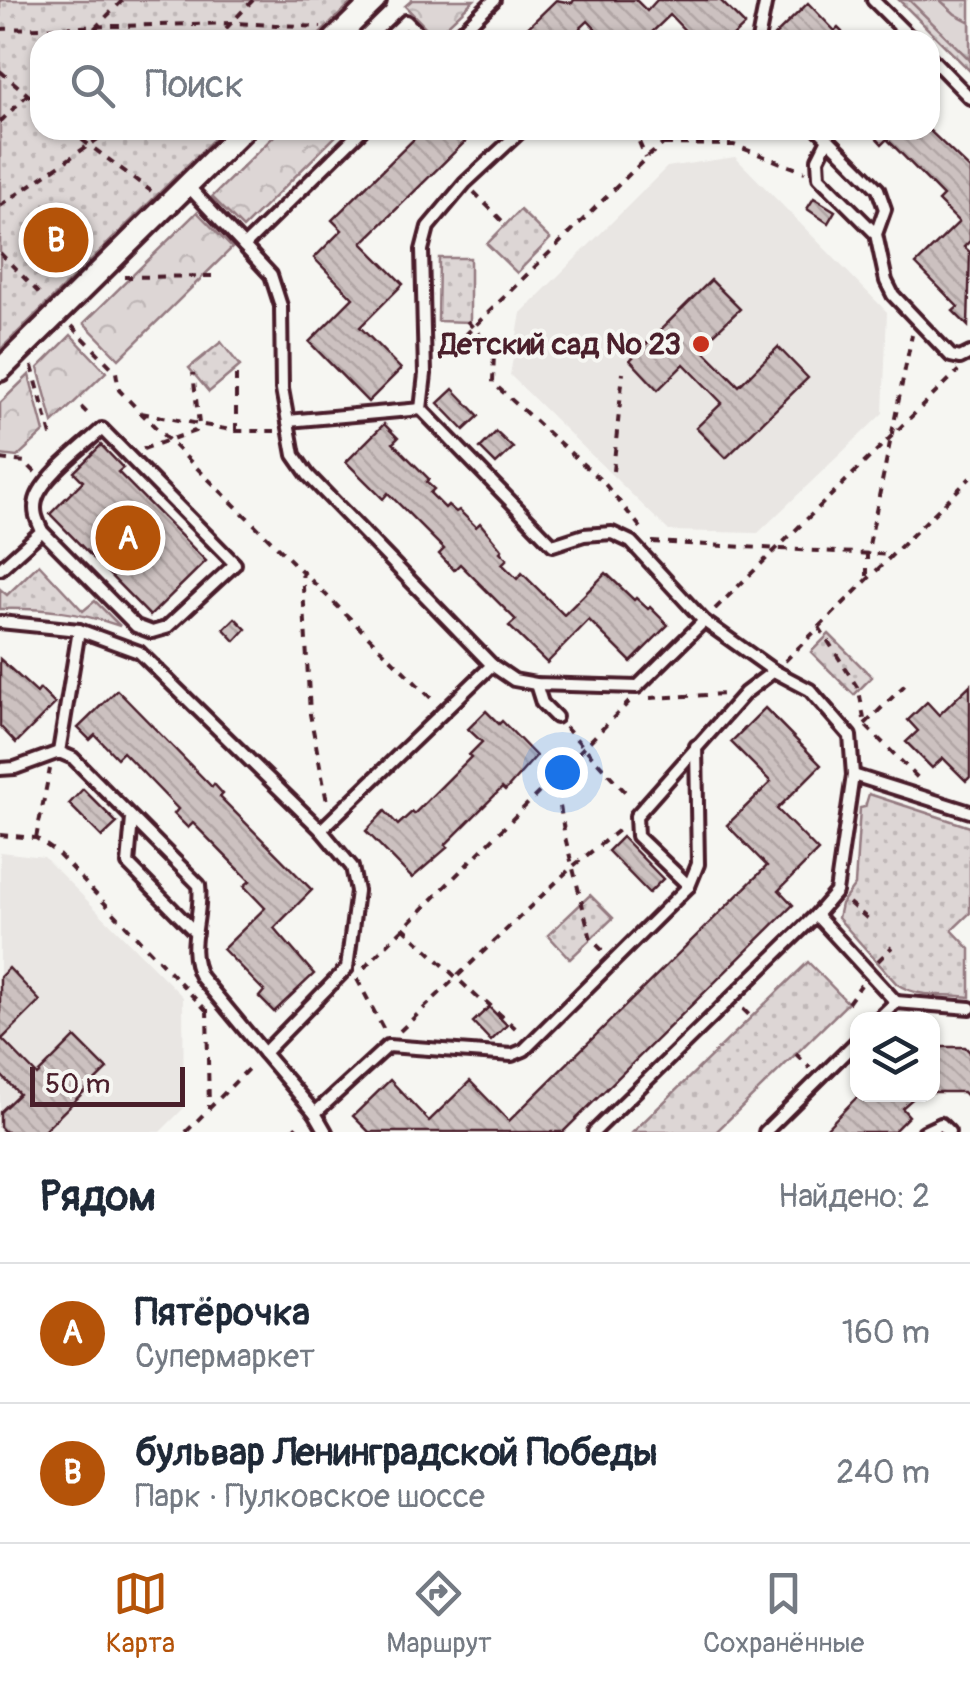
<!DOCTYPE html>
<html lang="ru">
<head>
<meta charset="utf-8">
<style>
  :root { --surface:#fff; --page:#f2f2f3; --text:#1f2937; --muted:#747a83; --line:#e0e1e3; --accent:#b45309 }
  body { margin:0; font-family:Pangolin,sans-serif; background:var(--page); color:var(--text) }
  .controls { position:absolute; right:30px; bottom:30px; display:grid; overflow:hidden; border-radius:20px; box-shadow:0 2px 8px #0004 }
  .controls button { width:90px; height:90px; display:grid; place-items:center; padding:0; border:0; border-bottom:2px solid var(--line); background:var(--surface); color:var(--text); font:50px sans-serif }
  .scale { position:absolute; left:30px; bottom:25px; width:155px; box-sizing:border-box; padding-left:10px; border:5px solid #4a1f2b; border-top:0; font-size:28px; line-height:35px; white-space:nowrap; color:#4a1f2b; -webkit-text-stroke:8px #f6f6f2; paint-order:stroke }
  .you { position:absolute; left:562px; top:772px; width:35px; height:35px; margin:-25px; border:8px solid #fff; border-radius:50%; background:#1a73e8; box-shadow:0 0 0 15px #1a73e833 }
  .badge { display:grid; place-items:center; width:65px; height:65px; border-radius:50%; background:var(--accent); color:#fff; font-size:32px; font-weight:700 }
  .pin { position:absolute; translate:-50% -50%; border:5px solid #fff; box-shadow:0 2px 10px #0006 }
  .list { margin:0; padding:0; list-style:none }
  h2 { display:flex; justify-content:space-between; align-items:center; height:130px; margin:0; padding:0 40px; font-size:42px }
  h2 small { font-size:32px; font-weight:400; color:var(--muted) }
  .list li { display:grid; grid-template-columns:65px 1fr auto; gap:30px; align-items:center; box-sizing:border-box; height:140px; padding:0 40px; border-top:2px solid var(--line) }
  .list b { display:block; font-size:38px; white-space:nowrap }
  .list p { margin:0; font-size:32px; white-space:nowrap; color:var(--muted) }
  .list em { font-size:32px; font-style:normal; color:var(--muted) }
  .icon { flex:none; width:55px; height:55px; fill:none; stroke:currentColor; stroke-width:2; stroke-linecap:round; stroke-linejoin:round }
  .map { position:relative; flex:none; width:970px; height:1132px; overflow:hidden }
  .search { position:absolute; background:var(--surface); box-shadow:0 2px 8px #0004; left:30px; right:30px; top:30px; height:110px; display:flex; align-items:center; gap:25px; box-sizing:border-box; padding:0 35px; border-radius:30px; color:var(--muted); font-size:38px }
  .sheet { height:410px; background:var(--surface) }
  nav { display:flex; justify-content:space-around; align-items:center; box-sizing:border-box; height:140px; border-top:2px solid var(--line); background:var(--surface); font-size:28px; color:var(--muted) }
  nav a { display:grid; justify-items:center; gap:5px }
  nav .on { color:var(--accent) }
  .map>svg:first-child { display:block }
  .built { fill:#e9e6e3 }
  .grass { fill:url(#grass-dots); stroke:#947a80; stroke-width:2.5 }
  .forest { fill:url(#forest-crowns); stroke:#947a80; stroke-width:2.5 }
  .building { fill:url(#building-back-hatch); stroke:#4a1f2b; stroke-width:2.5 }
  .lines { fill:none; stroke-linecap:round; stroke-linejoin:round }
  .service-casing { stroke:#4a1f2b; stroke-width:18 }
  .minor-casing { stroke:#4a1f2b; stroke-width:28 }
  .path { stroke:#4a1f2b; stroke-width:4; stroke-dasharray:8 8; stroke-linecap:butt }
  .service { stroke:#f6f6f2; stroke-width:10 }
  .minor { stroke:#f6f6f2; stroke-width:20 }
  .poi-dot { fill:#c8321e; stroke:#f6f6f2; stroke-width:4 }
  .labels { text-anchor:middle; stroke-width:8; stroke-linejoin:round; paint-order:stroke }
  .poi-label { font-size:30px; font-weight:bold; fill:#4a1f2b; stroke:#f6f6f2; text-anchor:end }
</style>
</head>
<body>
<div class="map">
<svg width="970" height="1132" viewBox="0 0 970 1132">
  <defs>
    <pattern id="grass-dots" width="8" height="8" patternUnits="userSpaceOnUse" patternTransform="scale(2.5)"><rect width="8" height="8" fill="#ddd6d5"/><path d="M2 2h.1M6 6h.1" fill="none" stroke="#bfb7b7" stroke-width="1.8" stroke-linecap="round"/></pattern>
    <pattern id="forest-crowns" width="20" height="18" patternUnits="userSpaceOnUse" patternTransform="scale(2.5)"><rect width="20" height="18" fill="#ddd6d5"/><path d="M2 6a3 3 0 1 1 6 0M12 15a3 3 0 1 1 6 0" fill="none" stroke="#bfb7b7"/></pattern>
    <pattern id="building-back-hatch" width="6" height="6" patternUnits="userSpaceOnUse" patternTransform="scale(2.5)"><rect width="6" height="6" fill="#ccc1c0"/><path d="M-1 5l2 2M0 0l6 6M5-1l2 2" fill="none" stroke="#b1a5a5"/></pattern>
  </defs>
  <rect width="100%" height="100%" fill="#f6f6f2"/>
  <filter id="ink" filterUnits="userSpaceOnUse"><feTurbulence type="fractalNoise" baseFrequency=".01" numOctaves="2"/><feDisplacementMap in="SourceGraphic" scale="20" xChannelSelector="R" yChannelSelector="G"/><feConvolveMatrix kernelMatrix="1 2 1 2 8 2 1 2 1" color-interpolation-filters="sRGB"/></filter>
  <g filter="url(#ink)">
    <g class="built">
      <path d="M 735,157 L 887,312 L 883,413 L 758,533 L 669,531 L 510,375 L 521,313 L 667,167 Z"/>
      <path d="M 0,852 L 44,857 L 183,997 L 184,1108 L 160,1132 L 0,1132 Z"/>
    </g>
    <g class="grass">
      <path d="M 0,0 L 354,0 L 314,40 L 40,40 L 40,130 L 223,130 L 0,350 Z"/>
      <path d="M 899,0 L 970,0 L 970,71 Z"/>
      <path d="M 520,210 L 550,239 L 517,273 L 487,244 Z"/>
      <path d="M 439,258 L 470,258 L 470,322 L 438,321 Z"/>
      <path d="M 221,342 L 240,366 L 209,392 L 189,368 Z"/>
      <path d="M 39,564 L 83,611 L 95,601 L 120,626 C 79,612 43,608 0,609 L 0,589 L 7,595 Z"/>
      <path d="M 829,634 L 872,677 L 854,695 L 811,652 Z"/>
      <path d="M 869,794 L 970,827 L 970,913 L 952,930 L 970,949 L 970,997 C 944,993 919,999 897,984 L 838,918 L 841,904 L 855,885 L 860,808 L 865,807 Z"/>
      <path d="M 590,895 L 613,918 L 570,959 L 548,935 Z"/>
      <path d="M 808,962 L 848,1003 L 716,1132 L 633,1132 Z"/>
    </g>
    <g class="forest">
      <path d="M 412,0 L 474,0 L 435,37 L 405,6 Z"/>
      <path d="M 909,0 L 940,0 L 955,14 L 970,22 L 970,60 Z"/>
      <path d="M 280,130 L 342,130 L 243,228 L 212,197 Z"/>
      <path d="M 197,212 L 232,248 L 119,359 L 84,323 Z"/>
      <path d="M 71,335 L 106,372 L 53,423 L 38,368 Z"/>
      <path d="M 29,375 L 44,432 L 17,457 L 0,455 L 0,403 Z"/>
    </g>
    <g class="building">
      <path d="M 556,0 L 572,3 L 574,0 L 636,0 L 647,11 L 657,0 L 720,0 L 745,25 L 729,40 L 694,40 L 670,15 L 644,40 L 606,40 L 588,21 L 568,40 L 515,40 Z"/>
      <path d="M 808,3 L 835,31 L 838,28 L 842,32 L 845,40 L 770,40 Z"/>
      <path d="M 423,130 L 477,130 L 362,243 L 403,284 L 360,327 L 401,369 L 368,402 L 309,342 L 353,298 L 314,258 L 342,230 L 332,220 Z"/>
      <path d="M 869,130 L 929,130 L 970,169 L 970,241 L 964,247 L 970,252 L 968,326 L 953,311 L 958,307 L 916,264 L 959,222 L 938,201 L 943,196 L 887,139 L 882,144 Z"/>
      <path d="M 814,198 L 835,211 L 828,223 L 807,209 Z"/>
      <path d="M 711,280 L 740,309 L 700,347 L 739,386 L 778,347 L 808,378 L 726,458 L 696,428 L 722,403 L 684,364 L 658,390 L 630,360 Z"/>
      <path d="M 453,389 L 479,416 L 464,430 L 438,403 Z"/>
      <path d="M 384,424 L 398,438 L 393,443 L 429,479 L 426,482 L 434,489 L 430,493 L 445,508 L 448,505 L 456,512 L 459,510 L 476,527 L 480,523 L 502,550 L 500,552 L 507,559 L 502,564 L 517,579 L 522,573 L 564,615 L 606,573 L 634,600 L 636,598 L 648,609 L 650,607 L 668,625 L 631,662 L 589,620 L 547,663 L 509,626 L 516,620 L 460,564 L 454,570 L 439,554 L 444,549 L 388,493 L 383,499 L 346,462 Z"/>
      <path d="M 496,432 L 513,448 L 496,464 L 480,448 Z"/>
      <path d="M 101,445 L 123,468 L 118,472 L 206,561 L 150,616 L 50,514 L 83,481 L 74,472 Z"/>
      <path d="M 235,618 L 246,629 L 235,641 L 224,629 Z"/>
      <path d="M 0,659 L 37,693 L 40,689 L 55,704 L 16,743 L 0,726 Z"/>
      <path d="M 970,685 L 970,777 L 966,781 L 943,758 L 932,768 L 906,742 L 918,731 L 908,720 L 927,702 L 939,715 Z"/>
      <path d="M 117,690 L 212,787 L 214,784 L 223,794 L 220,797 L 312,890 L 274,928 L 314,974 L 274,1012 L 259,997 L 264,991 L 223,949 L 265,908 L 244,886 L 250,881 L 193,823 L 188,828 L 174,814 L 178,809 L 123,752 L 117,758 L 95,735 L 90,740 L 78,728 Z"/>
      <path d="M 765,708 L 821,765 L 777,809 L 818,851 L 779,890 L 793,905 L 563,1132 L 369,1132 L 353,1116 L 390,1080 L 429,1121 L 470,1081 L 509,1121 L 767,866 L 727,825 L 771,782 L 731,742 Z"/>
      <path d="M 486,711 L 499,724 L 502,721 L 536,756 L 505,791 L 502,788 L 445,845 L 448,847 L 412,878 L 366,831 L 385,811 L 398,825 L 412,812 L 414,814 L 471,757 L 469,755 L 482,742 L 468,729 Z"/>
      <path d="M 83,789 L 117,823 L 102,837 L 69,804 Z"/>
      <path d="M 622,837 L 663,879 L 649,893 L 608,851 Z"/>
      <path d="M 9,968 L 40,1001 L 2,1039 L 37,1075 L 75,1037 L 107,1069 L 43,1132 L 5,1132 L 0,1127 L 0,1112 L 19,1094 L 0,1074 L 0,977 Z"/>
      <path d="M 489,1007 L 507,1025 L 491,1041 L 473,1022 Z"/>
      <path d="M 932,1047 L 965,1047 L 970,1052 L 970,1099 L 963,1092 L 932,1092 Z"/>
      <path d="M 860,1094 L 918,1094 L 902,1108 L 909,1116 L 893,1132 L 823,1132 Z"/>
    </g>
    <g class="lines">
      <g class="service-casing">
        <g id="service">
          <path d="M 873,0 L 913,40"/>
          <path d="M 386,40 L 406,21 L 425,40"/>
          <path d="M 453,40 L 494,0"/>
          <path d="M 758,40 L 766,0"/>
          <path d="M 930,57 L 970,98"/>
          <path d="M 522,130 L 465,183 L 428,227 L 422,250 L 425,374 L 421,409 L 553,545 L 584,535 L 612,533 L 631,542 L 704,621 L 774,671 L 810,690 L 850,736 L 853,775 L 836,892 L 816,915 L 594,1132"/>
          <path d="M 819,130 L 878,189 L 885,209 L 876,234 L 886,281 L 893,295 L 951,356 L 960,358 L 970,353"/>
          <path d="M 828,139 L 818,159 L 819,177 L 876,234"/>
          <path d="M 244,246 L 362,130"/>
          <path d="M 288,421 L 421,409"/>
          <path d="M 102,429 L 235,564 L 166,628 L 152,632 L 136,626 L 42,531 C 37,520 33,512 36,500 C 42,477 84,446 102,429 Z"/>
          <path d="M 0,569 L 42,531"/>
          <path d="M 0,622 L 79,630 L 139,652 L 321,830 L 492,665 L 308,475 L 294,455 L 282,389 L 281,306 L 271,275 L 187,185"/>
          <path d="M 492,665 L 514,680 L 536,684 L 637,687 L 704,621"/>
          <path d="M 536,684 L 542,703 L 556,717"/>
          <path d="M 59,752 L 79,630"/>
          <path d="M 0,769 L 15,768 L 59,752 L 73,758 L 199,885 C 203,918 185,947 201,977 L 264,1053 L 347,968 L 357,891 L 352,867 L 321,830"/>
          <path d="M 853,775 L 970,812"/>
          <path d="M 132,819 L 128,864 L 196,933"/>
          <path d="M 689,886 L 637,836 L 636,816 L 745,693 L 774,671"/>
          <path d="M 816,915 L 896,1002"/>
          <path d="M 878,1019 L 896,1002 L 970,1008"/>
          <path d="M 264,1053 L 315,1113"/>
          <path d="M 326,1132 L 315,1113 L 388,1046 L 512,1055 L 524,1050 L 689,886 L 698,864 L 696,746"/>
          <path d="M 765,1132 L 858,1040"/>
          <path d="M 924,1132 L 941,1124 L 949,1132"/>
        </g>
      </g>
      <g class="minor-casing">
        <g id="minor">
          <path d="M 334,40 L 375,0"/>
          <path d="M 0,370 L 243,130"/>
        </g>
      </g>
      <g class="path">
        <path d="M 0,29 L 233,23 L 321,27"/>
        <path d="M 83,40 L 123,0"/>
        <path d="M 215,40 L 253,0"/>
        <path d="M 0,71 L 40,105"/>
        <path d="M 0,122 L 40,82"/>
        <path d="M 69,130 L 151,191"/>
        <path d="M 639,142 L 646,158"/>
        <path d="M 664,144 L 734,145 L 805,172"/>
        <path d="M 474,192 L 506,225"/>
        <path d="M 0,206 L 111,130"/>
        <path d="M 0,253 L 43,297"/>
        <path d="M 124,277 L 214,276"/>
        <path d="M 467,321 L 494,350 L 493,383 L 604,483 L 641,528"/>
        <path d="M 72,326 L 116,372 L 119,390 L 140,412 L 435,702"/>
        <path d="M 442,358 L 646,158 L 680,130"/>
        <path d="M 32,366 L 51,436"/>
        <path d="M 81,407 L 92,418"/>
        <path d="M 141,413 L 236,431 L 275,431"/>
        <path d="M 236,431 L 236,370"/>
        <path d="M 143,449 L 195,431 L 199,424 L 193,373"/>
        <path d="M 0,459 L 25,462 L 35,472"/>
        <path d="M 613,471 L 623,373"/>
        <path d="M 652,542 L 892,555"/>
        <path d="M 302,569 L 310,714 L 327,802"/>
        <path d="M 867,576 L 867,555 L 912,335"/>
        <path d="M 715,609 L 958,371"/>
        <path d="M 819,627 L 859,690 L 865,725 L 918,778"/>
        <path d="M 785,661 L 970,478"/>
        <path d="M 650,698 L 725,694"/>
        <path d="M 865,724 L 907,683"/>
        <path d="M 565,727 L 630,797"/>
        <path d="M 555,775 L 565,837 L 591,939 L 603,951"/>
        <path d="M 0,835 L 36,838 L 56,852 L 206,1010"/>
        <path d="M 36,838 L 50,769"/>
        <path d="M 849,903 L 868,919"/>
        <path d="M 403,927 L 480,1000 L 484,1000 L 521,1033"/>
        <path d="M 878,961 L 892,947"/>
        <path d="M 364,968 L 629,702"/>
        <path d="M 357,979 L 385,1032"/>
        <path d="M 848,1003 L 861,985"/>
        <path d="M 207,1009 L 209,1109"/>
        <path d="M 743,1009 L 751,1017"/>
        <path d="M 400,1031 L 572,867 L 621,828"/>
        <path d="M 796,1054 L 810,1068"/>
        <path d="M 186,1132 L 253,1064"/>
        <path d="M 291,1132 L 302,1121"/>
      </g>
      <use href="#service" class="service"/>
      <use href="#minor" class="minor"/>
    </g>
  </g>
  <circle class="poi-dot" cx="701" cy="344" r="10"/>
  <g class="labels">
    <g class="poi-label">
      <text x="681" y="354">Детский сад № 23</text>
    </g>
  </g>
</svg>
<div class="controls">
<button><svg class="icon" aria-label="layers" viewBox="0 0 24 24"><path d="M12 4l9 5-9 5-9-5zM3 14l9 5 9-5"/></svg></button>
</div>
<div class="scale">50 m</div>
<div class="you"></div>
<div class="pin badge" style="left:128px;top:538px">A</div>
<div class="pin badge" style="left:56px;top:240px">B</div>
<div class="search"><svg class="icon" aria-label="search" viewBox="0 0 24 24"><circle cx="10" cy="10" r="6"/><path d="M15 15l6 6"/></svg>Поиск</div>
</div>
<section class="sheet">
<h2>Рядом<small>Найдено: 2</small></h2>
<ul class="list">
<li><span class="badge">A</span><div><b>Пятёрочка</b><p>Супермаркет</p></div><em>160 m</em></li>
<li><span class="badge">B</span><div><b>бульвар Ленинградской Победы</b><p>Парк · Пулковское шоссе</p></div><em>240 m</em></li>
</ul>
</section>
<nav>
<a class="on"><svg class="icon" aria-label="map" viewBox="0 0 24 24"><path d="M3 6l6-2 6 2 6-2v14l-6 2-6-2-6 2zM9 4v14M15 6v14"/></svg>Карта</a>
<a><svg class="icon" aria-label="directions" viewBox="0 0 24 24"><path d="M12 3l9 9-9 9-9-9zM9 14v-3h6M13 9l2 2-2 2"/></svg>Маршрут</a>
<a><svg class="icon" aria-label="saved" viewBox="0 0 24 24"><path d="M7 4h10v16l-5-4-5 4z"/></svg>Сохранённые</a>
</nav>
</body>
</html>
